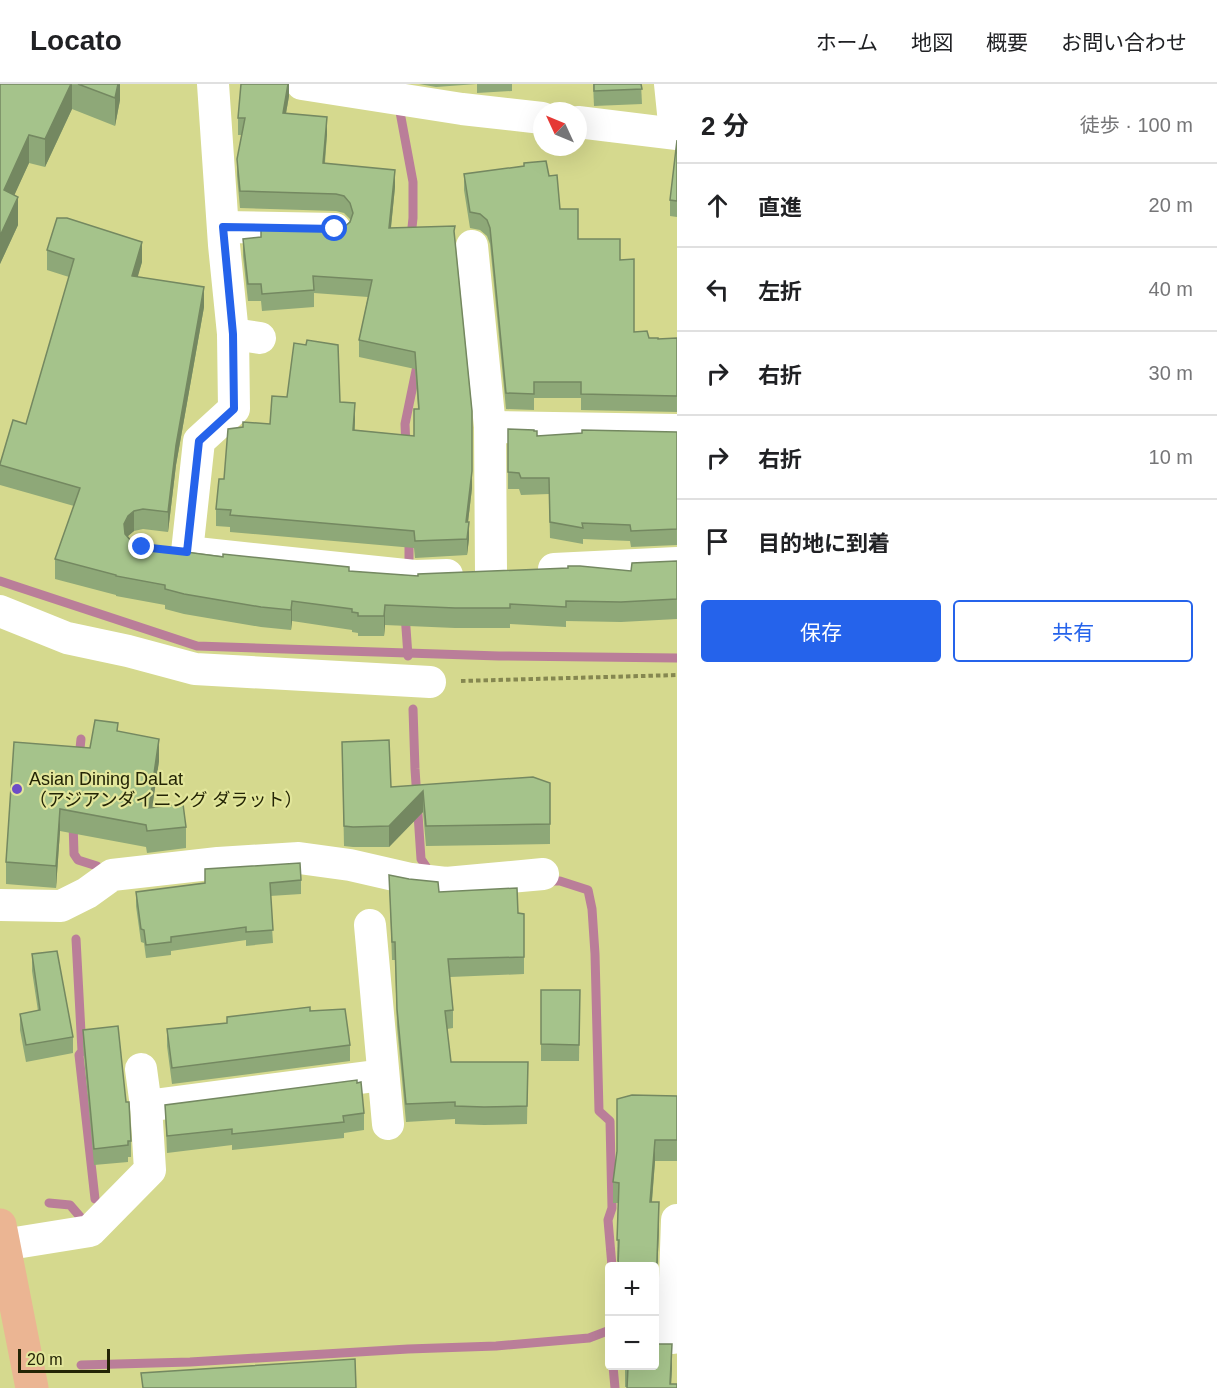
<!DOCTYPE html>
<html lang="ja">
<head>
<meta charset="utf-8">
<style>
  :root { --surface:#fff; --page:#f2f2f2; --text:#202124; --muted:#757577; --line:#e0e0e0; --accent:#2563eb }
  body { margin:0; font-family:Helvetica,"Noto Sans JP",sans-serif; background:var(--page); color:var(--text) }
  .controls { position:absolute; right:18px; bottom:18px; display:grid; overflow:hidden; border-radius:6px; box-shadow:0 6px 24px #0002 }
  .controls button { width:54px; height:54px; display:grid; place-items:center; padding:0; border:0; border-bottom:2px solid var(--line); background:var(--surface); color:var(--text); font:30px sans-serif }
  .compass { position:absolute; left:533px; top:18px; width:54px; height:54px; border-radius:50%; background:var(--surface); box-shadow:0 6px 24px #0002; rotate:314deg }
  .scale { position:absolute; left:18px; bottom:15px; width:92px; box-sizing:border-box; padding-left:6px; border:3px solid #232405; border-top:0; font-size:16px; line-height:21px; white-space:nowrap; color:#232405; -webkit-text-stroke:4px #e2e69b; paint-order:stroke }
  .stop { position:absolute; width:18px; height:18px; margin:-14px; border:4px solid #2563eb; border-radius:50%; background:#fff }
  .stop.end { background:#2563eb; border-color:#fff; box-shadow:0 2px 6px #0008 }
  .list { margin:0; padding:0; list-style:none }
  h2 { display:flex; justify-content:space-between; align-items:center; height:78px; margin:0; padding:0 24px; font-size:26px }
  h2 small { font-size:20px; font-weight:400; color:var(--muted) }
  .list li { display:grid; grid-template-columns:39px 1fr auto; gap:18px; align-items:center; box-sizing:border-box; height:84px; padding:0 24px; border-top:2px solid var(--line) }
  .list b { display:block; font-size:22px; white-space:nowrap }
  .list em { font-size:20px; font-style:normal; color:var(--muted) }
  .actions { display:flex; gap:12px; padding:18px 24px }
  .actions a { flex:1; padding:14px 0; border:2px solid var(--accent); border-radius:6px; text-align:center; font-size:21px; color:var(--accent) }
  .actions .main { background:var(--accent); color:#fff }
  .icon { flex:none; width:33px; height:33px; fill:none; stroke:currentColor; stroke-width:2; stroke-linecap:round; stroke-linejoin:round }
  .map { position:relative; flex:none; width:677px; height:1304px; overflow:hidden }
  header { display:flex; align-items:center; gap:36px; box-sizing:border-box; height:84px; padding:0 30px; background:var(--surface); border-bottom:2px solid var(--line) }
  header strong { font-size:28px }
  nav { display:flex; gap:33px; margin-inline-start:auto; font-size:21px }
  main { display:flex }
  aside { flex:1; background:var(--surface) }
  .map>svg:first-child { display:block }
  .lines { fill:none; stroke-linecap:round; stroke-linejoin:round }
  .stream { stroke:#ba7e99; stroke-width:9 }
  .path { stroke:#858750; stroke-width:4; stroke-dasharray:4.5 3; stroke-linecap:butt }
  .minor { stroke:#fff; stroke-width:32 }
  .primary { stroke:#ebb593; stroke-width:33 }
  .wall { fill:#8ea878 }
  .shaded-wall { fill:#748861 }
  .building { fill:#a5c38b; stroke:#748861; stroke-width:1.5 }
  .route { stroke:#2563eb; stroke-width:8 }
  .poi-dot { fill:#6d4dc7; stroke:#e2e69b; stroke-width:2 }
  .labels { text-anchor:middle; stroke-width:4.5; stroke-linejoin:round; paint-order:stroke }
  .poi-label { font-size:18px; fill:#232405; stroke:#e2e69b; text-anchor:start }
</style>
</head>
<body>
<header>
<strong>Locato</strong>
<nav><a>ホーム</a><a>地図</a><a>概要</a><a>お問い合わせ</a></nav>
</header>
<main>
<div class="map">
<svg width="677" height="1304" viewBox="0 0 677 1304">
  <rect width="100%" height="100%" fill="#d5d98e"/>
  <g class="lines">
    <g class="stream">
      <path d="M 400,28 L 413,98 L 413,134 L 411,153"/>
      <path d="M 406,364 L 405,340 L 418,277"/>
      <path d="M 409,452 L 409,475"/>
      <path d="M 0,497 L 197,562 L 499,572 L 677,574"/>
      <path d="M 405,530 L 408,572"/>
      <path d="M 413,625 L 415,685 L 421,775 L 427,784"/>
      <path d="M 79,674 L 81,655"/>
      <path d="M 73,738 L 74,770 L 78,776 L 97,782"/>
      <path d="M 546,797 L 560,797 L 588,806 L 592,825 L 595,870 L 599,1027 L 610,1037 L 612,1124 L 608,1136 L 612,1182"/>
      <path d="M 76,855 L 82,967 L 79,971 L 95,1115"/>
      <path d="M 49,1119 L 70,1121 L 83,1136"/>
      <path d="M 81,1281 L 190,1278 L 408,1265 L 496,1262 L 589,1254 L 610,1246"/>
      <path d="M 613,1282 L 615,1304"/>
    </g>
    <path class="path" d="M 461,597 L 677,591"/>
    <g class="minor">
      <path d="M 213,0 L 224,161 L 233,250 L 234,325 L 199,357 L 187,468 L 415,492 L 447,491"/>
      <path d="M 302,0 L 462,25 L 542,34"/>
      <path d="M 670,0 L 675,49"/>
      <path d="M 578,38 L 677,50"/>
      <path d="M 223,143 L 335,145"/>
      <path d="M 472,162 L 490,343 L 491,488"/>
      <path d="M 233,250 L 260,254"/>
      <path d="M 490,343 L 677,346"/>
      <path d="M 554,485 L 677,479"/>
      <path d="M 0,527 L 67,554 L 128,567 L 195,585 L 430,598"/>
      <path d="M 0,821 L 61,822 L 87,809 L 112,791 L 218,779 L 299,774 L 350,781 L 411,795 L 446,799 L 543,790"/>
      <path d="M 370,841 L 388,1040"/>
      <path d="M 146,1022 L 383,991"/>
      <path d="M 3,1161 L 90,1147 L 150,1086 L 146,1022 L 141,985"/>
      <path d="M 673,1254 L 677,1136"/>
    </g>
    <path class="primary" d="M 0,1141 L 32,1304"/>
  </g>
  <g class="wall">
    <path d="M 0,0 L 120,0 L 120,16 L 115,42 L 72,25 L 45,83 L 29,79 L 14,111 L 18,141 L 0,180 Z"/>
    <path d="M 289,0 L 289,12 L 286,29 L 327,50 L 325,79 L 395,103 L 391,144 L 455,155 L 472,404 L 468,438 L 469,455 L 467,471 L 415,474 L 414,464 L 230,448 L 230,443 L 216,442 L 216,425 L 224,395 L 243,343 L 270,340 L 340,318 L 355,336 L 355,346 L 414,352 L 418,325 L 415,285 L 359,273 L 359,256 L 368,213 L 314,209 L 314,223 L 262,227 L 261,217 L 248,217 L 243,172 L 243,155 L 335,146 L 343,144 L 351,136 L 344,129 L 336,127 L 240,124 L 237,92 L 237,75 L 242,51 L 238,51 L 238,34 Z"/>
    <path d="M 419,0 L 512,0 L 512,7 L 477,9 L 477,0 L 436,3 Z"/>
    <path d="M 593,0 L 641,0 L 642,20 L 594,22 Z"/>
    <path d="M 677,56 L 677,133 L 670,132 L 670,116 Z"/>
    <path d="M 464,90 L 549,92 L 560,125 L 578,155 L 620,176 L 634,248 L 649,254 L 658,255 L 677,254 L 677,328 L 581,326 L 581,314 L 534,314 L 534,326 L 506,325 L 490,160 L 487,152 L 480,146 L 470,144 L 464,106 Z"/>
    <path d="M 47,166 L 142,178 L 137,193 L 204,223 L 176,381 L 168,448 L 143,445 L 134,447 L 128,452 L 132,458 L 140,461 L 164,465 L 349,487 L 418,492 L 631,487 L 677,477 L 677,535 L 621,538 L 566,537 L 566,543 L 510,540 L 510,544 L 455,544 L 385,541 L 384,552 L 358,552 L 358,549 L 352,548 L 352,546 L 292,537 L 291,546 L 261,543 L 184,530 L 165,525 L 165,521 L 116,512 L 116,511 L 55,495 L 55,475 L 74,422 L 0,401 L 0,380 L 26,340 L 69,193 L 47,186 Z"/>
    <path d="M 508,345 L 537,352 L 677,348 L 677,461 L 631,463 L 630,457 L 583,455 L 583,460 L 550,454 L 549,410 L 521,411 L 519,405 L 508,405 Z"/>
    <path d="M 118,647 L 159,677 L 152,724 L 186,743 L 186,764 L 147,769 L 146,763 L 60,747 L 56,804 L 6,800 L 6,778 L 90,664 Z"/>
    <path d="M 342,658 L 391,703 L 550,699 L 550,760 L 426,762 L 423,728 L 389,763 L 353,763 L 344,762 Z"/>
    <path d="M 389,791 L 439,808 L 524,830 L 524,890 L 450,893 L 453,926 L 453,944 L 447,945 L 451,978 L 528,978 L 527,1040 L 484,1041 L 455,1040 L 455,1035 L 406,1038 L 397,943 L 395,876 L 392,876 Z"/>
    <path d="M 301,796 L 301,810 L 270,812 L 273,859 L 246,862 L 246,856 L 171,867 L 171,871 L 146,874 L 144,859 L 141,858 L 136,822 L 136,808 Z"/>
    <path d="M 32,870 L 73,953 L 73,969 L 26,978 L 20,946 L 20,930 L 38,927 L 32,887 Z"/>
    <path d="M 541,906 L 580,906 L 579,977 L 541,977 Z"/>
    <path d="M 310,927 L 350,961 L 350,977 L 172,1000 L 167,962 L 167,945 L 227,939 L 227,933 Z"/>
    <path d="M 83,946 L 126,1018 L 131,1057 L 131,1073 L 128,1073 L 128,1078 L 94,1081 L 83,962 Z"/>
    <path d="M 677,1012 L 677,1077 L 655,1077 L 652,1118 L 659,1139 L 656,1225 L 654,1225 L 654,1182 L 617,1177 L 618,1119 L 613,1119 L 613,1098 Z"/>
    <path d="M 165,1021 L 364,1029 L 364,1046 L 344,1049 L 344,1054 L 232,1066 L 232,1061 L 167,1069 Z"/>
    <path d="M 625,1281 L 672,1281 L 671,1300 L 625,1303 Z"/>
  </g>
  <g class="shaded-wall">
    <path d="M 71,0 L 72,0 L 72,25 L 45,83 L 45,55 Z"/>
    <path d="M 118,0 L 120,0 L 120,16 L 115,42 L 115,14 Z"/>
    <path d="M 288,0 L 289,0 L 289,12 L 283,46 L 283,29 Z"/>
    <path d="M 327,33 L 327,50 L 323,96 L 323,79 Z"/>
    <path d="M 29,51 L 29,79 L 4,134 L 4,106 Z"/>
    <path d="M 395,86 L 395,103 L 389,161 L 389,144 Z"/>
    <path d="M 18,113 L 18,141 L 0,180 L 0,152 Z"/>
    <path d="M 142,158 L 142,178 L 132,213 L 132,192 Z"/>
    <path d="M 204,203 L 204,223 L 176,381 L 168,448 L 168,428 L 176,361 Z"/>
    <path d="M 355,319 L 355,336 L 353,362 L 353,346 Z"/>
    <path d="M 472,387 L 472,404 L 466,455 L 466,438 Z"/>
    <path d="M 134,427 L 134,447 L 128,452 L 124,460 L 124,440 L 128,432 Z"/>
    <path d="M 469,438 L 469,455 L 467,471 L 467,455 Z"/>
    <path d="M 292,517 L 292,537 L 291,546 L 291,526 Z"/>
    <path d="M 385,521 L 385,541 L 384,552 L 384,532 Z"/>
    <path d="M 159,655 L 159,677 L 149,746 L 149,724 Z"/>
    <path d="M 423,707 L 423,728 L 389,763 L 389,742 Z"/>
    <path d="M 60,725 L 60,747 L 56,804 L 56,782 Z"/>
    <path d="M 655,1056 L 655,1077 L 650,1139 L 650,1118 Z"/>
    <path d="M 659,1118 L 659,1139 L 656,1225 L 656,1205 Z"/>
    <path d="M 672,1260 L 672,1281 L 671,1304 L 670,1304 Z"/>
  </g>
  <g class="building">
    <path d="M 0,0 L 71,0 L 45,55 L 29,51 L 4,106 L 18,113 L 0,152 Z"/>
    <path d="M 78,0 L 118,0 L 115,14 Z"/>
    <path d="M 241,0 L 288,0 L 283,29 L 327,33 L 323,79 L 395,86 L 389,144 L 455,142 L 454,147 L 472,327 L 472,387 L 466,438 L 469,438 L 467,455 L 415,457 L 414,447 L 230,431 L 231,426 L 216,425 L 219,395 L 224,395 L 228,345 L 243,343 L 243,338 L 270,340 L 272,312 L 287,313 L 294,259 L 306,261 L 307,256 L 338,261 L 340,318 L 355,319 L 353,346 L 414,352 L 414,325 L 419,325 L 415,268 L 359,256 L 372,196 L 313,192 L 314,206 L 262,210 L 261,200 L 248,200 L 243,155 L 261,153 L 261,145 L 335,146 L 343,144 L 350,138 L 353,129 L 350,119 L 344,112 L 336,110 L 240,107 L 237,75 L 245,34 L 238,34 Z"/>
    <path d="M 594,0 L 641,0 L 642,5 L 594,7 Z"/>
    <path d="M 677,56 L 677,117 L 670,116 Z"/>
    <path d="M 546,77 L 549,92 L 557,91 L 560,125 L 578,125 L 578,155 L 620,155 L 620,176 L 634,175 L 634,248 L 647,247 L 649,254 L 658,254 L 658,255 L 677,254 L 677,312 L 581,310 L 581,298 L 534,298 L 534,310 L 506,309 L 490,144 L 487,136 L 480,130 L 470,128 L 464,90 L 524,82 L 524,79 Z"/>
    <path d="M 57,134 L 67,134 L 142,158 L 132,192 L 204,203 L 176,361 L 168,428 L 143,425 L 134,427 L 128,432 L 124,440 L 125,450 L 132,458 L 140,461 L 164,463 L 164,465 L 223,473 L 223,470 L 349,483 L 349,487 L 418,492 L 418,490 L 568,484 L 568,482 L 580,482 L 631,487 L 632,479 L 677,477 L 677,515 L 621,518 L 566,517 L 566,523 L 510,520 L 510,524 L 455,524 L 385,521 L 384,532 L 358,532 L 358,529 L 352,528 L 352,525 L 292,517 L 291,526 L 261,523 L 184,510 L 165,505 L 165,501 L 116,492 L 116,491 L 55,475 L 80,404 L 0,381 L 0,380 L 13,336 L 26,340 L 74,175 L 47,166 Z"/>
    <path d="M 508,345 L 534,346 L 534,347 L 537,347 L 537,352 L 582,349 L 582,346 L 677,348 L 677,445 L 631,447 L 630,441 L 582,439 L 583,444 L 550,438 L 549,394 L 521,394 L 519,389 L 508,388 Z"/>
    <path d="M 95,636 L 118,639 L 117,647 L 159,655 L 149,724 L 183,720 L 186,743 L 147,747 L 146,741 L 60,725 L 56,782 L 6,778 L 14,658 L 90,664 Z"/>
    <path d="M 389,656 L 391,703 L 533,693 L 550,699 L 550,740 L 426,742 L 423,707 L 389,742 L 353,743 L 344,742 L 342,658 Z"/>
    <path d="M 300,779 L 301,796 L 270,799 L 273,846 L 246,848 L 246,843 L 171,853 L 171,858 L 146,861 L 144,846 L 141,845 L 136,808 L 205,799 L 205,785 Z"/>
    <path d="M 389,791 L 409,795 L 438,798 L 439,808 L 517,804 L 518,829 L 524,830 L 524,873 L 448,875 L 453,926 L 445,927 L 451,978 L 528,978 L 527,1022 L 484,1023 L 455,1022 L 455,1018 L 406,1020 L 397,925 L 395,858 L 392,858 Z"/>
    <path d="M 57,867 L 73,953 L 26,961 L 20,930 L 40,926 L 32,870 Z"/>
    <path d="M 541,906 L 580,906 L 579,961 L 541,960 Z"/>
    <path d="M 310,923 L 310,927 L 345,925 L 350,961 L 172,984 L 167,945 L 227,939 L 227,933 Z"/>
    <path d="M 118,942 L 126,1018 L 129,1018 L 131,1057 L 128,1057 L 128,1061 L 94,1065 L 83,946 Z"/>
    <path d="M 357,996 L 357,999 L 361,998 L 364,1029 L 343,1032 L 344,1038 L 232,1050 L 232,1045 L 167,1052 L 165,1021 Z"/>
    <path d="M 632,1011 L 677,1012 L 677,1056 L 655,1056 L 650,1118 L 659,1118 L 656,1205 L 654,1205 L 654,1182 L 618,1182 L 619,1156 L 617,1156 L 619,1099 L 613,1098 L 617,1067 L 617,1015 Z"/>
    <path d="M 654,1260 L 672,1260 L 670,1300 L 677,1300 L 677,1304 L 627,1304 L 628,1283 L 625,1283 L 625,1281 L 654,1281 Z"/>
    <path d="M 355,1275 L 356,1304 L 143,1304 L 141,1289 Z"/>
  </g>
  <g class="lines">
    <path class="route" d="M 142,463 L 187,468 L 199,357 L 234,325 L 233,250 L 223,143 L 335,145"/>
  </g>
  <circle class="poi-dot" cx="17" cy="705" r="6"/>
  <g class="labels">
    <g class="poi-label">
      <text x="29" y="701">Asian Dining DaLat<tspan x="29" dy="21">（アジアンダイニング ダラット）</tspan></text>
    </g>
  </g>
</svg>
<div class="controls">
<button>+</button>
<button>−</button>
</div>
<svg class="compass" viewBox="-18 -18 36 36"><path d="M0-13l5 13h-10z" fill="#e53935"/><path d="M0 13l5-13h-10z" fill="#757577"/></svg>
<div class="scale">20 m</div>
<div class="stop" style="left:335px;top:145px"></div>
<div class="stop end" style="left:142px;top:463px"></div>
</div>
<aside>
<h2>2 分<small>徒歩 · 100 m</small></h2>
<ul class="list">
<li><svg class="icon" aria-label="ahead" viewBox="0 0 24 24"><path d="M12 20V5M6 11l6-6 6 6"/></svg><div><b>直進</b></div><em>20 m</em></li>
<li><svg class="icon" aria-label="left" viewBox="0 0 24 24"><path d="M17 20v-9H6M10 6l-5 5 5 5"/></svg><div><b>左折</b></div><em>40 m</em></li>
<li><svg class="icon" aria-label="right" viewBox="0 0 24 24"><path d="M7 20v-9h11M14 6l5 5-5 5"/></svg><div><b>右折</b></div><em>30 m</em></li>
<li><svg class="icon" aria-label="right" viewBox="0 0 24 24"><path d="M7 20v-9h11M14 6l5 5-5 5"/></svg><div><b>右折</b></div><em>10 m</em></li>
<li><svg class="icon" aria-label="arrive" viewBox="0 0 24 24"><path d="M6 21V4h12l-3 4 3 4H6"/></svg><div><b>目的地に到着</b></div></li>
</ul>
<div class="actions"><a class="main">保存</a><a>共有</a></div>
</aside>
</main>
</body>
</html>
